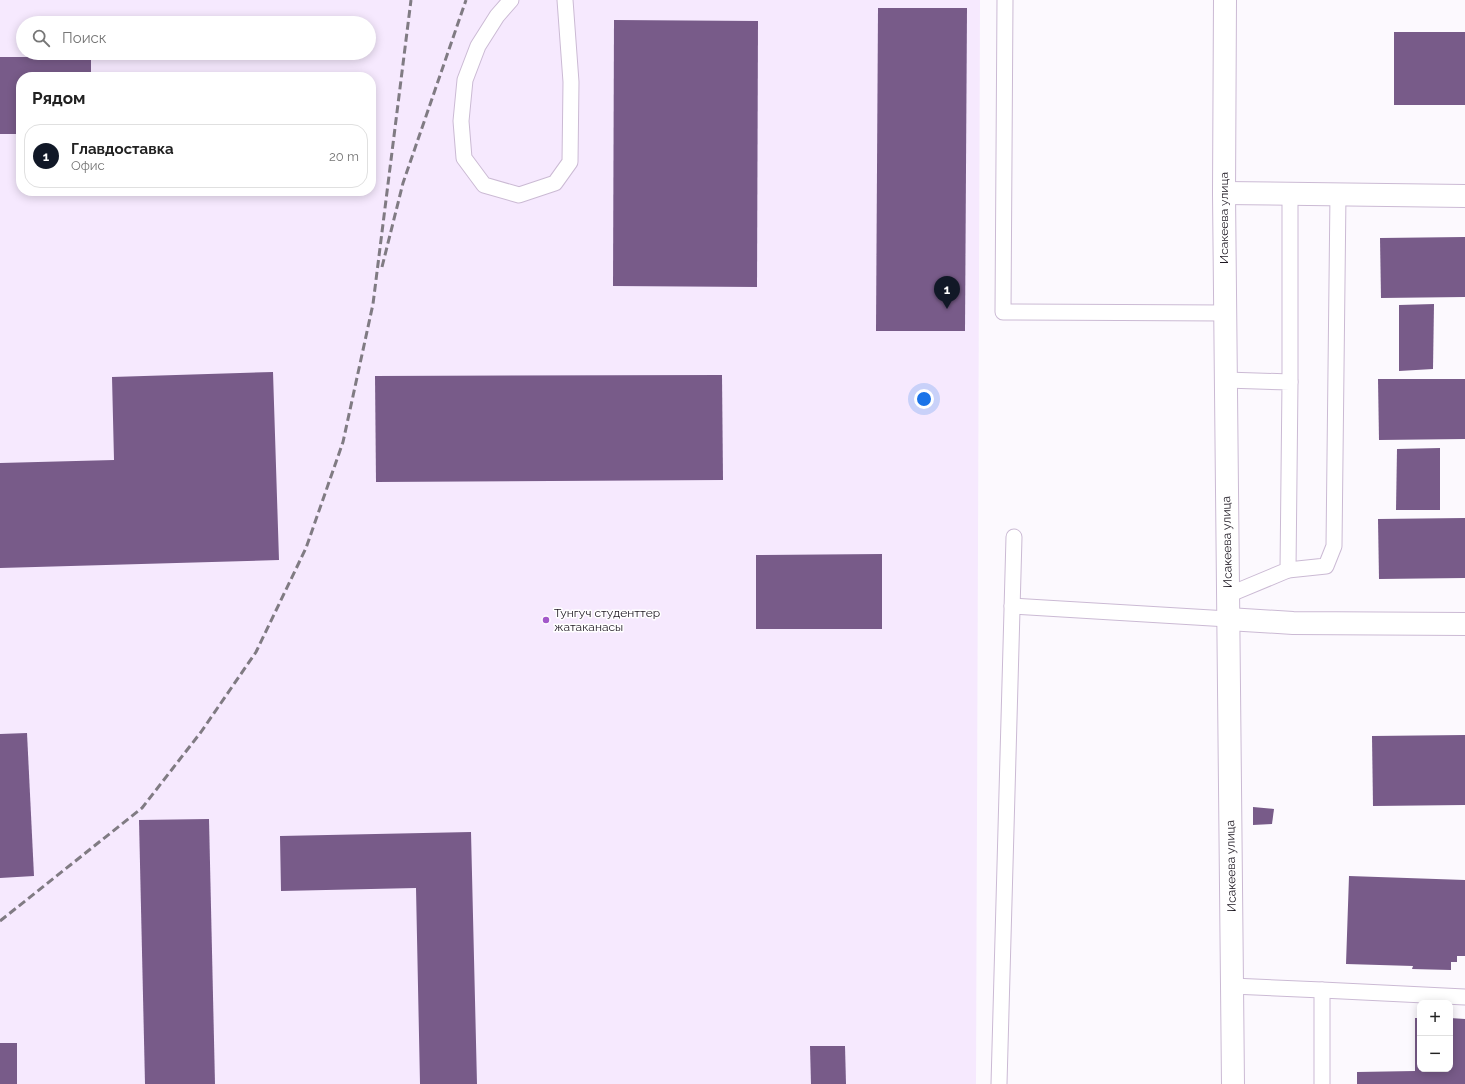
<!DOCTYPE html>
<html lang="ru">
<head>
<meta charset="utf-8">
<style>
  :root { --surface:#fff; --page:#f6f6f6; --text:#222; --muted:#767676; --line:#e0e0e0; --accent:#111827 }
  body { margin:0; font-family:Raleway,sans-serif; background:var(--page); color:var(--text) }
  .controls { position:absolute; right:12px; bottom:12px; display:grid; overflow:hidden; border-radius:8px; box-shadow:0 2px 10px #0003 }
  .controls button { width:36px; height:36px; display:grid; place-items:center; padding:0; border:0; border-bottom:1px solid var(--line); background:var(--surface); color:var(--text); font:20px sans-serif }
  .you { position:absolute; left:924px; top:399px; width:14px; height:14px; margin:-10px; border:3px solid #fff; border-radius:50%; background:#1a73e8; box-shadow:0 0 0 6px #1a73e833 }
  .badge { display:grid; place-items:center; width:26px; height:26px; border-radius:50%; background:var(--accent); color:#fff; font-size:13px; font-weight:700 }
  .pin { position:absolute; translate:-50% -33px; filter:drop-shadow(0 1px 2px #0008) }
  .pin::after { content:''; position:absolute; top:21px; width:14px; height:12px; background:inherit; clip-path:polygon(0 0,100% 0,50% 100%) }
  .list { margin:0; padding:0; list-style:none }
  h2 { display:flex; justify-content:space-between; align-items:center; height:52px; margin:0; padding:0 16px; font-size:17px }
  h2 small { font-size:13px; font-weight:400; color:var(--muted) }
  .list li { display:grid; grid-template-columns:26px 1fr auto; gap:12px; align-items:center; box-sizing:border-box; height:64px; margin:0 8px 8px; padding:0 8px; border:1px solid var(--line); border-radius:16px }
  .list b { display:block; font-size:15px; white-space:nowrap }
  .list p { margin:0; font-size:13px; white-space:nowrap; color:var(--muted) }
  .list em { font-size:13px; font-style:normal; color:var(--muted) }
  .icon { flex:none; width:22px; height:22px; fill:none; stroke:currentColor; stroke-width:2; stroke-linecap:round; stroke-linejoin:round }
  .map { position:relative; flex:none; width:1465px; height:1084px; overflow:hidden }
  .search { position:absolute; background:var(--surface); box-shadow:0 2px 10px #0003; left:16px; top:16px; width:360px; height:44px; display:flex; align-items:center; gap:10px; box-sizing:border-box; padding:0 14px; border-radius:22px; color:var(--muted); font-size:15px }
  .panel { position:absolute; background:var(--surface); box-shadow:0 2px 10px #0003; left:16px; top:72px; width:360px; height:124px; border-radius:16px }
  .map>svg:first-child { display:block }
  .built { fill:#f6e9fe; fill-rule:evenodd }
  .building { fill:#785b89 }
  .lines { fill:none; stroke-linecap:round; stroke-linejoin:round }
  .lane-casing { stroke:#cbbad4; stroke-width:17 }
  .street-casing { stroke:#cbbad4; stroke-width:24 }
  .secondary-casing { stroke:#cbbad4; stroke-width:24 }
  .lane { stroke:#fff; stroke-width:15 }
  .street { stroke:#fff; stroke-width:22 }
  .secondary { stroke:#fff; stroke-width:22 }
  .rail { stroke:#807b83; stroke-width:3; stroke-dasharray:8 4; stroke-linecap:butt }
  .poi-dot { fill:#a358ca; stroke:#fff; stroke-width:1.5 }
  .labels { text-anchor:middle; stroke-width:3; stroke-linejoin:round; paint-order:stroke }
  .street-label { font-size:12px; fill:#1d1721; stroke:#fff }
  .poi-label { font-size:12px; fill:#1d1721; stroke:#fff; text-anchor:start }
</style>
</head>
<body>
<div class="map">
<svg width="1465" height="1084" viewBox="0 0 1465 1084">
  <rect width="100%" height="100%" fill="#fcf9fe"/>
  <path class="built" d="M 0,0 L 980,0 L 976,1084 L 0,1084 ZM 23,23 L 369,23 L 369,53 L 23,53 ZM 21,77 L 371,77 L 371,191 L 21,191 Z"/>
  <g class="building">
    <path d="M 878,8 L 967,8 L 965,331 L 876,331 Z"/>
    <path d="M 614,20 L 758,21 L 757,287 L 613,286 Z"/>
    <rect x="1394" y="32" width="71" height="73"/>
    <path d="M 0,57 L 91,57 L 91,77 L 21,77 L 21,134 L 0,134 Z"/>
    <path d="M 1465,237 L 1465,297 L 1381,298 L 1380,238 Z"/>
    <path d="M 1434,304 L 1433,369 L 1399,371 L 1399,305 Z"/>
    <path d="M 273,372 L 279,560 L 0,568 L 0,463 L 114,460 L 112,377 Z"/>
    <path d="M 722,375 L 723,480 L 376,482 L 375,376 Z"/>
    <path d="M 1378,379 L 1465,379 L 1465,439 L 1379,440 Z"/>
    <path d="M 1440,448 L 1440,510 L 1396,510 L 1397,449 Z"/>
    <path d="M 1465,518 L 1465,578 L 1379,579 L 1378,519 Z"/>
    <path d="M 882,554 L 882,629 L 756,629 L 756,555 Z"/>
    <path d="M 27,733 L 34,876 L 0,878 L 0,734 Z"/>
    <path d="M 1465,735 L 1465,805 L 1373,806 L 1372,736 Z"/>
    <path d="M 1253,807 L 1274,809 L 1272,824 L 1253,825 Z"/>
    <path d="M 209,819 L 215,1084 L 145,1084 L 139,820 Z"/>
    <path d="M 471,832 L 477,1084 L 420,1084 L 416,888 L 281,891 L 280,836 Z"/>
    <path d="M 1349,876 L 1465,880 L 1465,956 L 1457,956 L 1457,962 L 1451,962 L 1451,970 L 1412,969 L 1413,966 L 1346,964 Z"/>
    <path d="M 1415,1018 L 1420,1018 L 1420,1069 L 1450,1069 L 1450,1018 L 1465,1019 L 1465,1084 L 1357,1084 L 1357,1072 L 1415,1071 Z"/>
    <rect x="0" y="1043" width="17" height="41"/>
    <path d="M 810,1046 L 845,1046 L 846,1084 L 811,1084 Z"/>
  </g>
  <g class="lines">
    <g class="lane-casing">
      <g id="lane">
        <path d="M 511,0 L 497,16 L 478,46 L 465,80 L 461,121 L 464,158 L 484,185 L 519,195 L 555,183 L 570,162 L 571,82 L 565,0"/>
        <path d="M 1005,0 L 1003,312 L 1225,313"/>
        <path d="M 1226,380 L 1290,382 L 1288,570 L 1228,595"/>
        <path d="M 1290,382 L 1290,194"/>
        <path d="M 1288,570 L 1326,566 L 1334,546 L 1338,194"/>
        <path d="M 1012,606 L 1228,619"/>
        <path d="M 1232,986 L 1322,990 L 1322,1084"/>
        <path d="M 1322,990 L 1465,997"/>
        <path d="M 999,1084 L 1014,537"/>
      </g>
    </g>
    <g class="street-casing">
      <g id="street">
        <path d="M 1224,193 L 1465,196"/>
        <path d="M 1228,619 L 1293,623 L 1465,624"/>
      </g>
    </g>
    <g class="secondary-casing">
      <path id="secondary" d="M 1225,0 L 1224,193 L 1233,1084"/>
    </g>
    <use href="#lane" class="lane"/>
    <use href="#street" class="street"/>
    <use href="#secondary" class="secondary"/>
    <g class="rail">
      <path d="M 382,267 L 403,183 L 466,0"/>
      <path d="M 0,921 L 142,808 L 201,732 L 256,652 L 306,548 L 343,442 L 373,304 L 411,0"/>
    </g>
  </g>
  <circle class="poi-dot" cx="546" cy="620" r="4"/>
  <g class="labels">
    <g class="street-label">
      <text transform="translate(1224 218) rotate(-90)" y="4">Исакеева улица</text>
      <text transform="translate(1227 542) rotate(-91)" y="4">Исакеева улица</text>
      <text transform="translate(1231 866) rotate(-91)" y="4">Исакеева улица</text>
    </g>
    <g class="poi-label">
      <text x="554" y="617">Тунгуч студенттер<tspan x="554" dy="14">жатаканасы</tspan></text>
    </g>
  </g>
</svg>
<div class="controls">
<button>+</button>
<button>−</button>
</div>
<div class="you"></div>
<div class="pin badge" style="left:947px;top:309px">1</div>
<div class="search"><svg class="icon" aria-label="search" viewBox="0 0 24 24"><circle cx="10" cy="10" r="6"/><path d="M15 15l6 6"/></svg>Поиск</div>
<section class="panel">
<h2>Рядом<small></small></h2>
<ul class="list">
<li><span class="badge">1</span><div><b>Главдоставка</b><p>Офис</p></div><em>20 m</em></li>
</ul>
</section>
</div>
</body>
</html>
